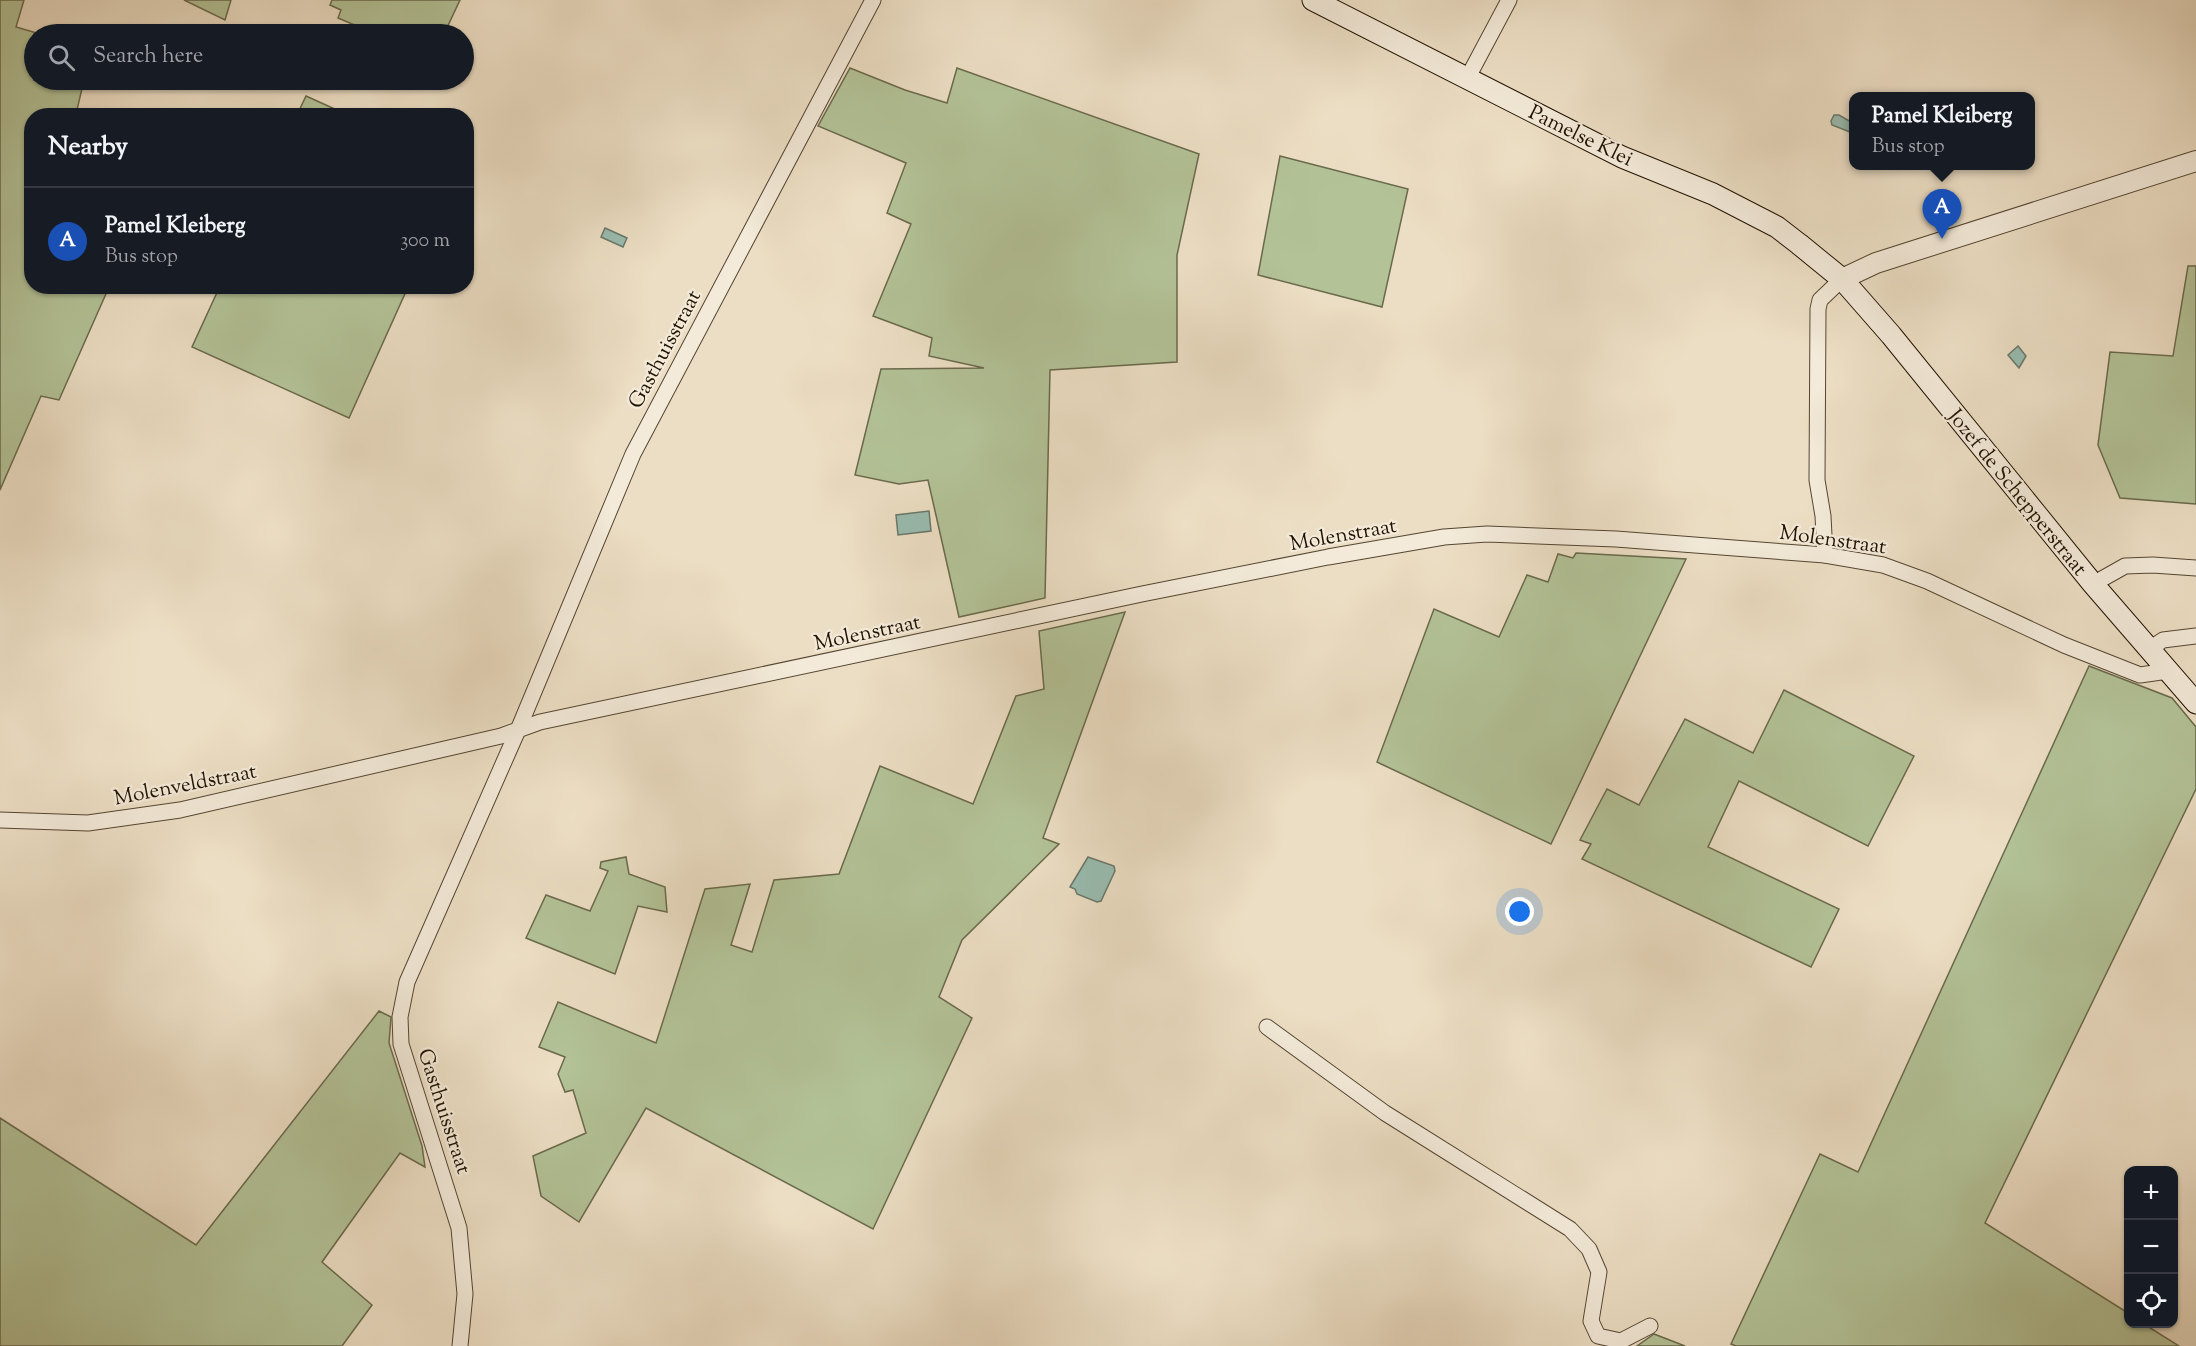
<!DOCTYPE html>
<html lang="en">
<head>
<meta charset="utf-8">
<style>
  :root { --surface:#171b24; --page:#20242c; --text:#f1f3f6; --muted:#9ea1a6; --line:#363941; --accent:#c59692 }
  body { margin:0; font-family:"Sorts Mill Goudy",serif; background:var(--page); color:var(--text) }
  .controls { position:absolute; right:18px; bottom:18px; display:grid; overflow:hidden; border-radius:12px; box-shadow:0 2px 4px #0004 }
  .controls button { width:54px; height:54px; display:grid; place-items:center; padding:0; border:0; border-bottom:2px solid var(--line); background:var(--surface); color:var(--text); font:30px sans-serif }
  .you { position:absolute; left:1520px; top:912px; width:21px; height:21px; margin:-15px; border:4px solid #fff; border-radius:50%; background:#1a73e8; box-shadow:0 0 0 9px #1a73e833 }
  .badge { display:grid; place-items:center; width:39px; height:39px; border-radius:50%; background:var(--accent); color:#fff; font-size:20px; font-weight:700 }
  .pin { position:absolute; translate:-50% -50px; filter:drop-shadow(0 2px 3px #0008) }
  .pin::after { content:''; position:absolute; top:32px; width:21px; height:18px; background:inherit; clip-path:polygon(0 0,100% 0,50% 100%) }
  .popup { position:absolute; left:1849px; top:92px; width:186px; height:78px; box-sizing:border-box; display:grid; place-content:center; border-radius:12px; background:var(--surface); filter:drop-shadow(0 2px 4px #0005); font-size:20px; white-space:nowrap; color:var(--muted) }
  .popup b { font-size:22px; color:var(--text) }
  .popup::after { content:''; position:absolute; left:50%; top:100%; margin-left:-12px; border:12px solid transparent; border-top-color:var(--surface) }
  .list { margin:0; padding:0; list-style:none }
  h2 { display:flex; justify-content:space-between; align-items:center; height:78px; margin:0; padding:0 24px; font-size:26px }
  h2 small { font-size:20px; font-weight:400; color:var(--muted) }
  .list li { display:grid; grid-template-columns:39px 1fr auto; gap:18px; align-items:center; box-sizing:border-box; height:108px; padding:0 24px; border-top:2px solid var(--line) }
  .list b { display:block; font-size:22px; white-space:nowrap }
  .list p { margin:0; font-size:20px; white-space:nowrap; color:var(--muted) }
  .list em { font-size:20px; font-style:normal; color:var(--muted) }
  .icon { flex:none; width:33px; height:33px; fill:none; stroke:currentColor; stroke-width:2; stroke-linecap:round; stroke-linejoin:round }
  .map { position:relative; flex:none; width:2196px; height:1346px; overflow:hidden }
  .search { position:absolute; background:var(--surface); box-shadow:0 2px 4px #0004; left:24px; top:24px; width:450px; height:66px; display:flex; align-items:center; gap:15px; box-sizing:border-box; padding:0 21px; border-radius:33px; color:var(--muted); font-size:22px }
  .panel { position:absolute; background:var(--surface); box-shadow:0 2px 4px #0004; left:24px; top:108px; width:450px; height:186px; border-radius:24px }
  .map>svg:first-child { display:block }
  .green { fill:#b3c297; stroke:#6a6a4c; stroke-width:1.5 }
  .water { fill:#99bcb0; stroke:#69786a; stroke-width:1.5 }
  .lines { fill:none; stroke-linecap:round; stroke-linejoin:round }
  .minor-casing { stroke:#544632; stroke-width:17 }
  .tertiary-casing { stroke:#544632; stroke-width:22 }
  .secondary-casing { stroke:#211301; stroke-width:23 }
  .minor { stroke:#f3ead9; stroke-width:15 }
  .tertiary { stroke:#f3ead9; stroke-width:20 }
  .secondary { stroke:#f3ead9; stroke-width:21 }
  .labels { text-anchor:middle; stroke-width:4.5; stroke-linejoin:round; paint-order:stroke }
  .street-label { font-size:21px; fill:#211301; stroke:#f3ead9 }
</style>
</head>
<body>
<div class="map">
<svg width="2196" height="1346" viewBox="0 0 2196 1346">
  <rect width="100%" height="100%" fill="#ecdec4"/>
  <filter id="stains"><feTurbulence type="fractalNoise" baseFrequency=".00333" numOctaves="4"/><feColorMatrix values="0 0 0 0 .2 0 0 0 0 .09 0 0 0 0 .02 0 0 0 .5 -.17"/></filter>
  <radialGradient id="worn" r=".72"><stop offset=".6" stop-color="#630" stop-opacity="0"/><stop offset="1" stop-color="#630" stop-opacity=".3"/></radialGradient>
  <g class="green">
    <path d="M 0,0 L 24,0 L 16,27 L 40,34 L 34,34 L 34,80 L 84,80 L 76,114 L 78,115 L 32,116 L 32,286 L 109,287 L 59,400 L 41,396 L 0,490 Z"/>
    <path d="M 184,0 L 231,0 L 225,20 Z"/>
    <path d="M 332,0 L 460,0 L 444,34 L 376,34 L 338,18 L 341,10 L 330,5 Z"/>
    <path d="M 850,68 L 905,90 L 947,103 L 957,68 L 1199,154 L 1177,255 L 1177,362 L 1050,370 L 1045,598 L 959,617 L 928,480 L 899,484 L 855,475 L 881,369 L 984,368 L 929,356 L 932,338 L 873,316 L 911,224 L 887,213 L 906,163 L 818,126 Z"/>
    <path d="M 306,96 L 348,115 L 297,115 Z"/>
    <path d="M 1280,156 L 1408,189 L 1382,307 L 1258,275 Z"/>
    <path d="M 2188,266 L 2196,266 L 2196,504 L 2120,498 L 2098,445 L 2110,352 L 2173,356 Z"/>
    <path d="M 220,286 L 408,286 L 408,287 L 349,418 L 192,347 Z"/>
    <path d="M 1576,553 L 1686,559 L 1551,844 L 1377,762 L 1434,609 L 1499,637 L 1527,575 L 1548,582 L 1558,554 L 1573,558 Z"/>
    <path d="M 1125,612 L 1043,838 L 1059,844 L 962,940 L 939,997 L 972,1018 L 873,1229 L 646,1108 L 579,1222 L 541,1196 L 533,1156 L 586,1133 L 573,1090 L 565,1092 L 558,1074 L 565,1057 L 539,1047 L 558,1002 L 656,1043 L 705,889 L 750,884 L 731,945 L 752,952 L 774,880 L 839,874 L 880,766 L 973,804 L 1016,696 L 1044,689 L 1039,631 Z"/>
    <path d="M 2089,666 L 2172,698 L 2196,727 L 2196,789 L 1985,1223 L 2128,1313 L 2128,1324 L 2144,1324 L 2179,1346 L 1736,1346 L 1731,1344 L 1820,1154 L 1858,1172 Z"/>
    <path d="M 1784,690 L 1914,756 L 1868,846 L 1739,781 L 1708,847 L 1839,909 L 1811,967 L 1582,859 L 1591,844 L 1580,840 L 1607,789 L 1639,805 L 1685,719 L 1753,753 Z"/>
    <path d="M 626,857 L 629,874 L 665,887 L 667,912 L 638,906 L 615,974 L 526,938 L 546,895 L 590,911 L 608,871 L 600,868 L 601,862 Z"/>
    <path d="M 379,1011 L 391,1017 L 389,1043 L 422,1146 L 425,1167 L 400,1153 L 322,1262 L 372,1305 L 342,1346 L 0,1346 L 0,1118 L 196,1245 Z"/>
    <path d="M 1654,1334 L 1685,1346 L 1637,1346 Z"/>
  </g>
  <g class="water">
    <path d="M 1834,115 L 1839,115 L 1853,123 L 1850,132 L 1832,125 L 1831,121 Z"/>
    <path d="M 605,228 L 627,238 L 623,247 L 601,237 Z"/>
    <path d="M 2018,346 L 2026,356 L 2019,368 L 2008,355 Z"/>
    <path d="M 929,511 L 931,531 L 898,535 L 896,515 Z"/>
    <path d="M 1088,857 L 1114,866 L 1115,871 L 1101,901 L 1097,902 L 1077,894 L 1075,889 L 1070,887 Z"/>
  </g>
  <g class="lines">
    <g class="minor-casing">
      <g id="minor">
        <path d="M 1467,79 L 1509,0"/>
        <path d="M 1825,555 L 1823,516 L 1817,480 L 1818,309 L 1820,300 L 1842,279"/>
        <path d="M 2093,584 L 2125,566 L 2153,565 L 2196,568"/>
        <path d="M 2151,648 L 2163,640 L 2196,636"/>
        <path d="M 0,820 L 88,823 L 180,810 L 501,736 L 540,722 L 1142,594 L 1328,557 L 1444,537 L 1487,534 L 1616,539 L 1825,555 L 1883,565 L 1927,581 L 2064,645 L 2140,675 L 2168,671"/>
        <path d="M 1267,1027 L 1385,1113 L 1570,1229 L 1589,1249 L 1599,1272 L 1591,1321 L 1598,1336 L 1621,1341 L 1650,1326"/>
        <path d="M 460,1346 L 465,1294 L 459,1228 L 401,1044 L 400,1017 L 407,982 L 518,730 L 633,454 L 873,0"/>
      </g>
    </g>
    <g class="tertiary-casing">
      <path id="tertiary" d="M 1842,279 L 1876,263 L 2196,161"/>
    </g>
    <g class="secondary-casing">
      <path id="secondary" d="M 1313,0 L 1622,157 L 1713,194 L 1777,227 L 1799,244 L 1842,279 L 1891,335 L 2093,584 L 2196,703"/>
    </g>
    <use href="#minor" class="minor"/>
    <use href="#tertiary" class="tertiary"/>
    <use href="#secondary" class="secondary"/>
  </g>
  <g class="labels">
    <g class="street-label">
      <text transform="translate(1581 135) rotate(26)" y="7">Pamelse Klei</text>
      <text transform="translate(664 349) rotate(-62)" y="7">Gasthuisstraat</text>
      <text transform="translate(2018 492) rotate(51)" y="7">Jozef de Schepperstraat</text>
      <text transform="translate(1343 534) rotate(-10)" y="7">Molenstraat</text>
      <text transform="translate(1833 539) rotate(8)" y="7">Molenstraat</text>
      <text transform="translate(867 632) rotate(-12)" y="7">Molenstraat</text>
      <text transform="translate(185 784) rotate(-11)" y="7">Molenveldstraat</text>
      <text transform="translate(445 1111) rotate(72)" y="7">Gasthuisstraat</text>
    </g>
  </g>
  <rect width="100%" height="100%" filter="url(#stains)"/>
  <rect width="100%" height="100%" fill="url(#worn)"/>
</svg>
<div class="controls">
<button>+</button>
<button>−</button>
<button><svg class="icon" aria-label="locate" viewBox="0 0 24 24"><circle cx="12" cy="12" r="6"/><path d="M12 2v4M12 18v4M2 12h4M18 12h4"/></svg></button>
</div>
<div class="you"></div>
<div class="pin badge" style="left:1942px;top:239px;background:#1a4fb4">A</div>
<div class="popup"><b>Pamel Kleiberg</b>Bus stop</div>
<div class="search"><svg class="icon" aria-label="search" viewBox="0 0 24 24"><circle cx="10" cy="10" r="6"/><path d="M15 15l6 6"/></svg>Search here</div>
<section class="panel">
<h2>Nearby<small></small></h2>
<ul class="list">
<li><span class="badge" style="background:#1a4fb4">A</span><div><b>Pamel Kleiberg</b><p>Bus stop</p></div><em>300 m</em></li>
</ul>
</section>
</div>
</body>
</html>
